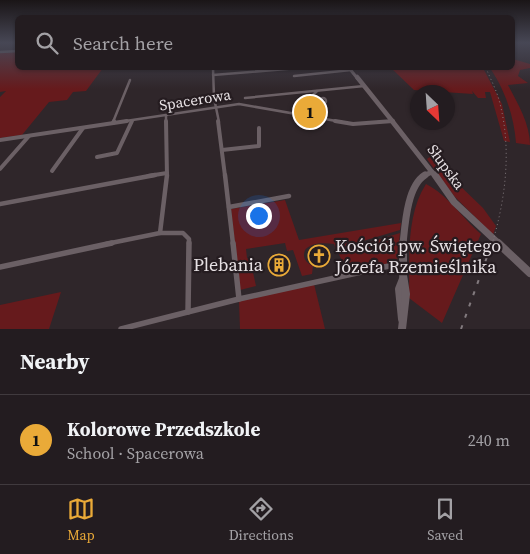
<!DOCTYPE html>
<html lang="en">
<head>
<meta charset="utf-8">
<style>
  :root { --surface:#231c20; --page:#2b2529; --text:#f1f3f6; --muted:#a3a1a5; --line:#403a3e; --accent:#eaaa38 }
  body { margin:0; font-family:"Source Serif 4",serif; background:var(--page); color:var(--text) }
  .compass { position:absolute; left:410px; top:85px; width:45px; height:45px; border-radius:50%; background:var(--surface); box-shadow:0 1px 4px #0004; rotate:155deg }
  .you { position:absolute; left:258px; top:215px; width:18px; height:18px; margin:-12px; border:4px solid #fff; border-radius:50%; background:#1a73e8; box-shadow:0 0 0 8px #1a73e833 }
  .badge { display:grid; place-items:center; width:32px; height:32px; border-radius:50%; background:var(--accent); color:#111; font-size:16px; font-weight:700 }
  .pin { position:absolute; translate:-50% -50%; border:2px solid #fff; box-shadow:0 1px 5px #0006 }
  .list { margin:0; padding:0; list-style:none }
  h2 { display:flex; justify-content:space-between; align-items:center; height:65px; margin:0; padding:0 20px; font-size:21px }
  h2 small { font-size:16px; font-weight:400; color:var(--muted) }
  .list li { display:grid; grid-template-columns:32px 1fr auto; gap:15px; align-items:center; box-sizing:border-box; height:90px; padding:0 20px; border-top:1px solid var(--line) }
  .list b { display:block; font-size:19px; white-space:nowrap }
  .list p { margin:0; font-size:16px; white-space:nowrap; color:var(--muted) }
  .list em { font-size:16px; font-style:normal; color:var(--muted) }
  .icon { flex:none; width:28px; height:28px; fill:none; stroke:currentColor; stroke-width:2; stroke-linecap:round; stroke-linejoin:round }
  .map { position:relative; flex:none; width:530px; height:329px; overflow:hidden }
  .search { position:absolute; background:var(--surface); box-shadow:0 1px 4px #0004; left:15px; right:15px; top:15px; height:55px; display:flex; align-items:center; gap:12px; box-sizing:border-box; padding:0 18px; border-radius:8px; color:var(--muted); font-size:19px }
  .sheet { height:155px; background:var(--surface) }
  nav { display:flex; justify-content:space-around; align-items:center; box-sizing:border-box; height:70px; border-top:1px solid var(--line); background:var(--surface); font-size:14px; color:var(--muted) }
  nav a { display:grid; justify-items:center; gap:2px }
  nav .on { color:var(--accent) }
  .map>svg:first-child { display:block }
  .green { fill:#661a1c }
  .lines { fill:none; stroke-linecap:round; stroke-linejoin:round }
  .street-far3 { stroke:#6b6065; stroke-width:2.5 }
  .street-far2 { stroke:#6b6065; stroke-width:4 }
  .street-far1 { stroke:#6b6065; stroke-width:4.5 }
  .street { stroke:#6b6065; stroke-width:5.5 }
  .secondary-far4 { stroke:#6b6065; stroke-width:3 }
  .secondary-far3 { stroke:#6b6065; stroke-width:4.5 }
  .secondary-far2 { stroke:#6b6065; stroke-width:5 }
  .secondary-far1 { stroke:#6b6065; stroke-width:7 }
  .secondary { stroke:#6b6065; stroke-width:8 }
  .rail-far1 { stroke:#827a7e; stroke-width:1; stroke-dasharray:1 3; stroke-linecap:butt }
  .rail { stroke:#827a7e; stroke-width:2; stroke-dasharray:4 8; stroke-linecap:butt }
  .labels { text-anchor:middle; stroke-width:4.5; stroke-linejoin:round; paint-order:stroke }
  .street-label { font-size:15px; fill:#e7e1e4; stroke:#251c20 }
  .near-poi-label { font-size:18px; fill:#e7e1e4; stroke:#251c20; text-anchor:start }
</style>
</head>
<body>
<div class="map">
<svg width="530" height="329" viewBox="0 0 530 329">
  <rect width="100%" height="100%" fill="#2f262a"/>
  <g class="green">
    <path d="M 17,52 L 18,68 L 103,68 L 86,91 L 73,92 L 67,100 L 49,102 L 22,135 L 0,138 L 0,97 L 6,91 L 0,92 L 0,53 Z"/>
    <path d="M 513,59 L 530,64 L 530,68 L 520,70 L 518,76 L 528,83 L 508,85 C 518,104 530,124 530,145 L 516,143 C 514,116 505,90 490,68 L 512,68 Z"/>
    <path d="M 391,68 L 483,68 L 502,104 L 510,142 L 504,141 L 490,92 L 485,92 L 486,98 L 478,98 L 472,91 L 473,94 L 414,90 Z"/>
    <path d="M 430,157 L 483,208 L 496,226 L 493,235 L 454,196 L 427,159 Z"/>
    <path d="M 426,184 C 448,195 462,218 481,234 L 442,323 L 409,298 C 410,261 405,217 426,184 Z"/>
    <path d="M 285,200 L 299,240 L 401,223 L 400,230 L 336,249 L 334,244 C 324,243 312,242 305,250 C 302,258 306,263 313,266 L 312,274 L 302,276 L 293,250 L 287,251 L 285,243 L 246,249 L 247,258 L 250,259 L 256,286 L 240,290 L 231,209 Z"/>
    <path d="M 400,233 L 397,261 L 393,262 L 352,273 L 342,261 L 338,252 Z"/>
    <path d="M 314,284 L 325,329 L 240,329 L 239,301 Z"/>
    <path d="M 61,292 L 49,329 L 0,329 L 0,305 Z"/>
  </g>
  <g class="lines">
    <g class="street-far3">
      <path d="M 0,52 L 18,51"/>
      <path d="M 213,68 L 214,98 L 219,122"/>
      <path d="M 213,75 L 298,68"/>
      <path d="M 294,76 L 351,70"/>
      <path d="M 317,91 L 313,95 L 319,100"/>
      <path d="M 245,98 L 364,86"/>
      <circle cx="323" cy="101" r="3"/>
      <path d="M 166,116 L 166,122"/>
      <path d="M 113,122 L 130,80"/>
      <path d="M 119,122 L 239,104 L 342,122"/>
      <path d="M 378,122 L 393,121"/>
    </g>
    <g class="street-far2">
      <path d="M 166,121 L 167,176"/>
      <path d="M 218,121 L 225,176"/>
      <path d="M 335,121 L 353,124 L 393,121"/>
      <path d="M 113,123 L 114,121"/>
      <path d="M 0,140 L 127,121"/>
      <path d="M 222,150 L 259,146 L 259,128"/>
      <path d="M 97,157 L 117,153 L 132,121"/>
      <path d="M 0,169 L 29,136"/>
      <path d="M 52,171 L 83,128"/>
      <path d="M 148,176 L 167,173"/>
    </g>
    <g class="street-far1">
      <path d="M 225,175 L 233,244"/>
      <path d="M 0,204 L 155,175"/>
      <path d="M 229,207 L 289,196"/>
      <path d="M 160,233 L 167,175"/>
      <path d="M 106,244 L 160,233 L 183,233 L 189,239 L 189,244"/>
    </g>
    <g class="street">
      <path d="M 233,243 L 239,299"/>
      <path d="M 0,267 L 112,243"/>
      <path d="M 188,312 L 189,243"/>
      <path d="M 121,329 L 239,299 L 398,264 L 404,265"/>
    </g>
    <path class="secondary-far4" d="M 349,68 L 358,79"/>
    <path class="secondary-far3" d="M 357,77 L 393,122"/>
    <g class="secondary-far2">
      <path d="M 392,121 L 435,176"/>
      <path d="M 423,176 L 432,172"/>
    </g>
    <g class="secondary-far1">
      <path d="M 435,175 L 454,202 L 499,244"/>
      <path d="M 403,244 C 405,225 407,186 425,175"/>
    </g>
    <g class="secondary">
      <path d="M 498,243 L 530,273"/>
      <path d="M 402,319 L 399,289 L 403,279"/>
      <path d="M 402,329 L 406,294 L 403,275 L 403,243"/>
    </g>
    <path class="rail-far1" d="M 486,68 C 490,78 496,89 499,100 C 512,147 506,198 492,244"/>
    <path class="rail" d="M 461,329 L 492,243"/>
  </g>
  <linearGradient id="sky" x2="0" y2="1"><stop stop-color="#1a1517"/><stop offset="0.48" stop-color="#474755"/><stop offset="1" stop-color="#474755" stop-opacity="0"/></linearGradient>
  <rect width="530" height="89" fill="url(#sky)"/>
  <defs>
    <g id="church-ring" transform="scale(1.125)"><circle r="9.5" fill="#251c20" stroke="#eaaa38" stroke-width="1.5"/><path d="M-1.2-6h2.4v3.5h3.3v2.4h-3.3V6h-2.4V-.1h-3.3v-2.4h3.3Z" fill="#eaaa38"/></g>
    <g id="building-ring" transform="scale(1.125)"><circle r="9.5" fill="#251c20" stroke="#eaaa38" stroke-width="1.5"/><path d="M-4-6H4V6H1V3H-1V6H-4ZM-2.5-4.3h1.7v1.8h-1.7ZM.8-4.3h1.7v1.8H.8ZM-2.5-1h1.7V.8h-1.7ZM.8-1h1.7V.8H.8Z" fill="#eaaa38"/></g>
  </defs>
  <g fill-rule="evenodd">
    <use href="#church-ring" x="319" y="256"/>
    <use href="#building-ring" x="279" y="265"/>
  </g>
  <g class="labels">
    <g class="street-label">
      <text transform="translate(195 100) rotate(-9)" y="5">Spacerowa</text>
      <text transform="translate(446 167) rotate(54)" y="5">Słupska</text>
    </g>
    <g class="near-poi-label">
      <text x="335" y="252">Kościół pw. Świętego<tspan x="335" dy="21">Józefa Rzemieślnika</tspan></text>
      <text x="263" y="271" text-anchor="end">Plebania</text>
    </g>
  </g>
</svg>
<svg class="compass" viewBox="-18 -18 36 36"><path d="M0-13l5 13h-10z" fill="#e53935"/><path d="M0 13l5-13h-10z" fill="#a3a1a5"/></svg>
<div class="you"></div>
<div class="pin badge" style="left:310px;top:112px">1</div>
<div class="search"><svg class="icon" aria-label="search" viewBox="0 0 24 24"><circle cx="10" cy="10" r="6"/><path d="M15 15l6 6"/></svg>Search here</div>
</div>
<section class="sheet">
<h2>Nearby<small></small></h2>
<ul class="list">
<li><span class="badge">1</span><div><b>Kolorowe Przedszkole</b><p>School · Spacerowa</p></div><em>240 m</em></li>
</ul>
</section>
<nav>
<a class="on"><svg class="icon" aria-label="map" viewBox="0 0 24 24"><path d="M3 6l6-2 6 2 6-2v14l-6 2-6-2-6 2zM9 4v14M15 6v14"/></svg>Map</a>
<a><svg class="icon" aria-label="directions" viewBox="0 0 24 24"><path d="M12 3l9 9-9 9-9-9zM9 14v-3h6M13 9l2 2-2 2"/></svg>Directions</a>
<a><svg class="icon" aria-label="saved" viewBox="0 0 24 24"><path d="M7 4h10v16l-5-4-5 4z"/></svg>Saved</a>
</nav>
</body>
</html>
